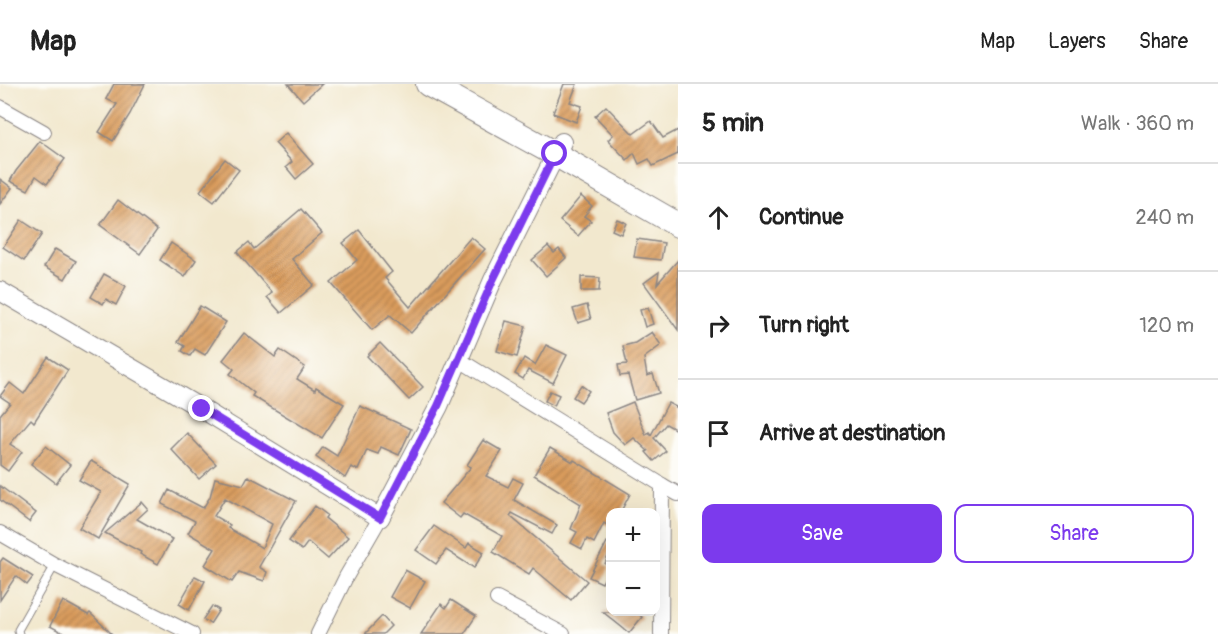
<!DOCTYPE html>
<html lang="en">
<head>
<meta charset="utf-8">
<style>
  :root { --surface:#fff; --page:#f2f2f2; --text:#222; --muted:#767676; --line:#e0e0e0; --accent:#7c3aed }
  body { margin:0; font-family:Pangolin,sans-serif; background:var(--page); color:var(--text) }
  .controls { position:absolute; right:18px; bottom:18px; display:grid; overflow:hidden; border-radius:12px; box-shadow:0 6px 24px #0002 }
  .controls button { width:54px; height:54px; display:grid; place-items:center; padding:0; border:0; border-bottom:2px solid var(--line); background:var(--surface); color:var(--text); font:30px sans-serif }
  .stop { position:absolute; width:18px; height:18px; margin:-14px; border:4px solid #7c3aed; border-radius:50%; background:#fff }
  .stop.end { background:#7c3aed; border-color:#fff; box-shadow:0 2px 6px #0008 }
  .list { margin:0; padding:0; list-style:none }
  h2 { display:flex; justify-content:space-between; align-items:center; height:78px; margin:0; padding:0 24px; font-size:26px }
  h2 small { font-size:20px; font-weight:400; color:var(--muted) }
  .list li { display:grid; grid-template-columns:39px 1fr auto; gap:18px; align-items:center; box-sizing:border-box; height:108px; padding:0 24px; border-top:2px solid var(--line) }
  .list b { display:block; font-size:22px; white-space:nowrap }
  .list em { font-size:20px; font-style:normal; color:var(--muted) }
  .actions { display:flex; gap:12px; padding:18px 24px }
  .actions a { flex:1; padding:14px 0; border:2px solid var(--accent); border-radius:12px; text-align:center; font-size:21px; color:var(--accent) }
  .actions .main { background:var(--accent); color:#fff }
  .icon { flex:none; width:33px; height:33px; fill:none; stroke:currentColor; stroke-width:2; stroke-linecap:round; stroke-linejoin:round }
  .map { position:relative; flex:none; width:678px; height:550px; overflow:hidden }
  header { display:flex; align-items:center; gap:36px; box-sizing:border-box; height:84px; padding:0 30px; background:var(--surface); border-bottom:2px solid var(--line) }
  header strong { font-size:28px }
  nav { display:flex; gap:33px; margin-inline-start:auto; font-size:21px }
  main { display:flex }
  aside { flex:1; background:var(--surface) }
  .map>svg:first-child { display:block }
  .building { fill:url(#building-hatch); fill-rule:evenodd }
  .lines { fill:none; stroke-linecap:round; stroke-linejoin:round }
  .lane-casing { stroke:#8a8584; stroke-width:9 }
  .street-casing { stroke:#8a8584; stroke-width:16 }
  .secondary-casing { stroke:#8a8584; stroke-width:20 }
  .highway-casing { stroke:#8a8584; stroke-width:26 }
  .lane { stroke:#fff; stroke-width:7 }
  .street { stroke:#fff; stroke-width:14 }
  .secondary { stroke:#fff; stroke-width:18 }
  .highway { stroke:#fff; stroke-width:24 }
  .route { stroke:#7c3aed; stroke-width:8 }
</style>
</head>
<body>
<header>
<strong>Map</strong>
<nav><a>Map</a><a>Layers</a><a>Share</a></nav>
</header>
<main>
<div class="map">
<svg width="678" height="550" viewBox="0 0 678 550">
  <defs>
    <pattern id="building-hatch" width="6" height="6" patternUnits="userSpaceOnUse" patternTransform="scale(1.5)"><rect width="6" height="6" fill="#d99b5c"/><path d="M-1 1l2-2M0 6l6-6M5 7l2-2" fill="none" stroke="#b07e4d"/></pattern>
  </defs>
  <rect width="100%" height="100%" fill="#fdfcf7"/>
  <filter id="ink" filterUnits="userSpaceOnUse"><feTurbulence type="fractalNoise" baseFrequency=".0167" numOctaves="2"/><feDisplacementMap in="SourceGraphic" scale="12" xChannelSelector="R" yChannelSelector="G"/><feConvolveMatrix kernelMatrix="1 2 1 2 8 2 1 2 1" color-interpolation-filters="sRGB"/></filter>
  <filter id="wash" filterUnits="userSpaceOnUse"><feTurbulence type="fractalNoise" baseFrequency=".008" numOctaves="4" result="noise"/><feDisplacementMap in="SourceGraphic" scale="24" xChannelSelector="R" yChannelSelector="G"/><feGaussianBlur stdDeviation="1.35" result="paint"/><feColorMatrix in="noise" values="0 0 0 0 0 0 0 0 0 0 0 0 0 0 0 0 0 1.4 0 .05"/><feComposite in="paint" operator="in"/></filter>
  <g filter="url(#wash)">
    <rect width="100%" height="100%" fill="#f2e8ce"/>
    <g id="blocks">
      <g class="building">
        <path d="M 114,0 L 145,0 L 130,30 L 113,57 L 99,48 L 117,20 L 106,15 Z"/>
        <path d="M 288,0 L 322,0 L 303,17 Z"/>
        <path d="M 564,0 L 577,0 L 570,18 L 582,22 L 576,38 L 553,29 Z"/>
        <path d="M 606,22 L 633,50 L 651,37 L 663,54 L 678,46 L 678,70 L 653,82 L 649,75 L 639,80 L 634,69 L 627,76 L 608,56 L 613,51 L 595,32 Z"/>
        <path d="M 286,49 L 313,80 L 296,95 L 286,83 L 292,78 L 275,59 Z"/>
        <path d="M 40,57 L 65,75 L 47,100 L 36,92 L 28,106 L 10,97 L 16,87 Z"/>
        <path d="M 225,75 L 239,86 L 214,118 L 200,107 Z"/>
        <path d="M 0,95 L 12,104 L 0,120 Z"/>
        <path d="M 581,112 L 592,122 L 584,132 L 591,137 L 578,152 L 560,137 Z"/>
        <path d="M 118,116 L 157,146 L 140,170 L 100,141 Z"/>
        <path d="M 301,125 L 322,149 L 292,175 L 314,201 L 281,229 L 267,213 L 272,209 L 237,168 L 249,158 L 254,165 Z"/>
        <path d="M 617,135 L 626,139 L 621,150 L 612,146 Z"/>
        <path d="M 21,136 L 42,150 L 24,177 L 3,163 Z"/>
        <path d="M 359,146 L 392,188 L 385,194 L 410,223 L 471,153 L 485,165 L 411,249 L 390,231 L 372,246 L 331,199 L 357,176 L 343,159 Z"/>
        <path d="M 637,155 L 664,159 L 661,176 L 634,173 Z"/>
        <path d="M 171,159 L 196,176 L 185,193 L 160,176 Z"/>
        <path d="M 548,162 L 554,169 L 559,165 L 566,174 L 546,192 L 532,176 Z"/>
        <path d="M 55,165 L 76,177 L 65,195 L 44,183 Z"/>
        <path d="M 678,176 L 678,246 L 644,199 L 659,188 L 657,200 Z"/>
        <path d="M 104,190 L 126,202 L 116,221 L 106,215 L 103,220 L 91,213 Z"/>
        <path d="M 581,193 L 600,194 L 599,207 L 581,207 Z"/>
        <path d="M 587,221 L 591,235 L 578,239 L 573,225 Z"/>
        <path d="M 200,222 L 226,238 L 205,271 L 195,265 L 190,272 L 182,267 L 185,262 L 178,258 Z"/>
        <path d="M 648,224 L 653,240 L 645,243 L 640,226 Z"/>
        <path d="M 506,237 L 526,242 L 517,273 L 497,267 Z"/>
        <path d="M 652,248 L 661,261 L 644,274 L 647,292 L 653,290 L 659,309 L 635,316 L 628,291 L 620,292 L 618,281 L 627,280 L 623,262 L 635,259 Z"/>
        <path d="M 244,249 L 275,273 L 280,266 L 305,283 L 297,295 L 315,306 L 316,303 L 344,320 L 322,354 L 252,312 L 254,309 L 230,290 L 234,285 L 223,276 Z"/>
        <path d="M 380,259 L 423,303 L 409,316 L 367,272 Z"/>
        <path d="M 546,261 L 567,271 L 553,299 L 528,286 L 523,295 L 515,290 L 524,274 L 535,281 Z"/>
        <path d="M 48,273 L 68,286 L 34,338 L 31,335 L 10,360 L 22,368 L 8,387 L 0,381 L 0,331 L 10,319 L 0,312 L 10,299 L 24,310 Z"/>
        <path d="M 581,301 L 589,307 L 581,318 L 573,313 Z"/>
        <path d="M 550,307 L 559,311 L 554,322 L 545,317 Z"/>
        <path d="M 633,318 L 646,351 L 649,348 L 651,351 L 668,319 L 678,324 L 678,347 L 666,340 L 654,354 L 666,367 L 654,377 L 646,368 L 648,367 L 634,354 L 625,361 L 613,348 L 606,329 Z"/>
        <path d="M 360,322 L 411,345 L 399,371 L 381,363 L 378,370 L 367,366 L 358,386 L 351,383 L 345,394 L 316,373 L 323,363 L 337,372 Z"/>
        <path d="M 187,349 L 216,380 L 199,395 L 171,365 Z"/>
        <path d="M 483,356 L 502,367 L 486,392 L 508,403 L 513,394 L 523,399 L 514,416 L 557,441 L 552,450 L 512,429 L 510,432 L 587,497 L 571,516 L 533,484 L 529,490 L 493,468 L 502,452 L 463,430 L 460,434 L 441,419 L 471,383 L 467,381 Z"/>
        <path d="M 46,362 L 70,381 L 56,399 L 31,380 Z"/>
        <path d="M 550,364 L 573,378 L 574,376 L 630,410 L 620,429 L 610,429 L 610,443 L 604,439 L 594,459 L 587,455 L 582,465 L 571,459 L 577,448 L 571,445 L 581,420 L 534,391 Z"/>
        <path d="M 91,377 L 130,400 L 98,455 L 79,444 L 101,408 L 79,396 Z"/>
        <path d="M 248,392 L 296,417 L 259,483 L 267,488 L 264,497 L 239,488 L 232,498 L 205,481 L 215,465 L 188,449 L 195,437 L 162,420 L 169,406 L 203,424 L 210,413 L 215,394 L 243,401 ZM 225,414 L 272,440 L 262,464 L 228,444 L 230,441 L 214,432 Z"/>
        <path d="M 0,402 L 36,429 L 29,438 L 0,416 Z"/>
        <path d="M 142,418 L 148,425 L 137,435 L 172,455 L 158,480 L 140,470 L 141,468 L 105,449 Z"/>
        <path d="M 315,422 L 327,431 L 325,434 L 348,453 L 328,475 L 308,458 L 302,466 L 289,457 Z"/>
        <path d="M 434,442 L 466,464 L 469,459 L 484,468 L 474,484 L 446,466 L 436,480 L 416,466 Z"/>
        <path d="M 607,458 L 610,460 L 610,467 L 605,480 L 610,483 L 602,499 L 589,493 Z"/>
        <path d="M 3,474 L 33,493 L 27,501 L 16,492 L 0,516 L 0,478 Z"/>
        <path d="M 405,486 L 425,497 L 410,524 L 390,513 Z"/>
        <path d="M 195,492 L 205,497 L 189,526 L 179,520 Z"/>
        <path d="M 451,516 L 476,532 L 464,550 L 421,550 L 441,520 L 446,524 Z"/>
        <path d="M 63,517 L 88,531 L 90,529 L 112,550 L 65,550 L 50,542 Z"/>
        <path d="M 212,522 L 219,526 L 210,540 L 203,535 Z"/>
        <path d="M 603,528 L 636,528 L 642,533 L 629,549 Z"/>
        <path d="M 382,532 L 391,542 L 383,550 L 365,550 Z"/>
      </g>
    </g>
  </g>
  <g filter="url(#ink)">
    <use href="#blocks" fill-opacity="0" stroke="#8a8584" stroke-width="1.5"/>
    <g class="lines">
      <g class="lane-casing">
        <path id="lane" d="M 19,550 L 18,546 L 55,481"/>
      </g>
      <g class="street-casing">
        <g id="street">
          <path d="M 0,23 L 44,48"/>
          <path d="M 458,275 L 662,401 L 661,550"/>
          <path d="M 662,401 L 678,410"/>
          <path d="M 0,449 L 55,481 L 192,550"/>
          <path d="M 497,515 L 563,550"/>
          <path d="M 318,550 L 346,493 L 380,434"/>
        </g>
      </g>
      <g class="secondary-casing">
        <path id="secondary" d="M 0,207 L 202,325 L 380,434 L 439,322 L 493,196 L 562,58"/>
      </g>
      <g class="highway-casing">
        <path id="highway" d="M 428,0 L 555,70 L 678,141"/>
      </g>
      <use href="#lane" class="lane"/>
      <use href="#street" class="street"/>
      <use href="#secondary" class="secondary"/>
      <use href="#highway" class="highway"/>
    </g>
  </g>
  <g class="lines" filter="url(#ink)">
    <path class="route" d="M 202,325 L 380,434 L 438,322 L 493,196 L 555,70"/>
  </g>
</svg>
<div class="controls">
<button>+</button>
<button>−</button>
</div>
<div class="stop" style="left:555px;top:70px"></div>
<div class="stop end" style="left:202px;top:325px"></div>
</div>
<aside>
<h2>5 min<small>Walk · 360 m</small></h2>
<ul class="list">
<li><svg class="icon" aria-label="ahead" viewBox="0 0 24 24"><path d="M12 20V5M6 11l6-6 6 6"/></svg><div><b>Continue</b></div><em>240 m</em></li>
<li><svg class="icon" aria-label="right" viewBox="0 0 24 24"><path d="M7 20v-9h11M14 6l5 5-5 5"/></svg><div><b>Turn right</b></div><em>120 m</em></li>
<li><svg class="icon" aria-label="arrive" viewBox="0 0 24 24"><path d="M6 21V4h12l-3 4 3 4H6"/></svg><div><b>Arrive at destination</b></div></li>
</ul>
<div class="actions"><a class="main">Save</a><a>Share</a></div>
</aside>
</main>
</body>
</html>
